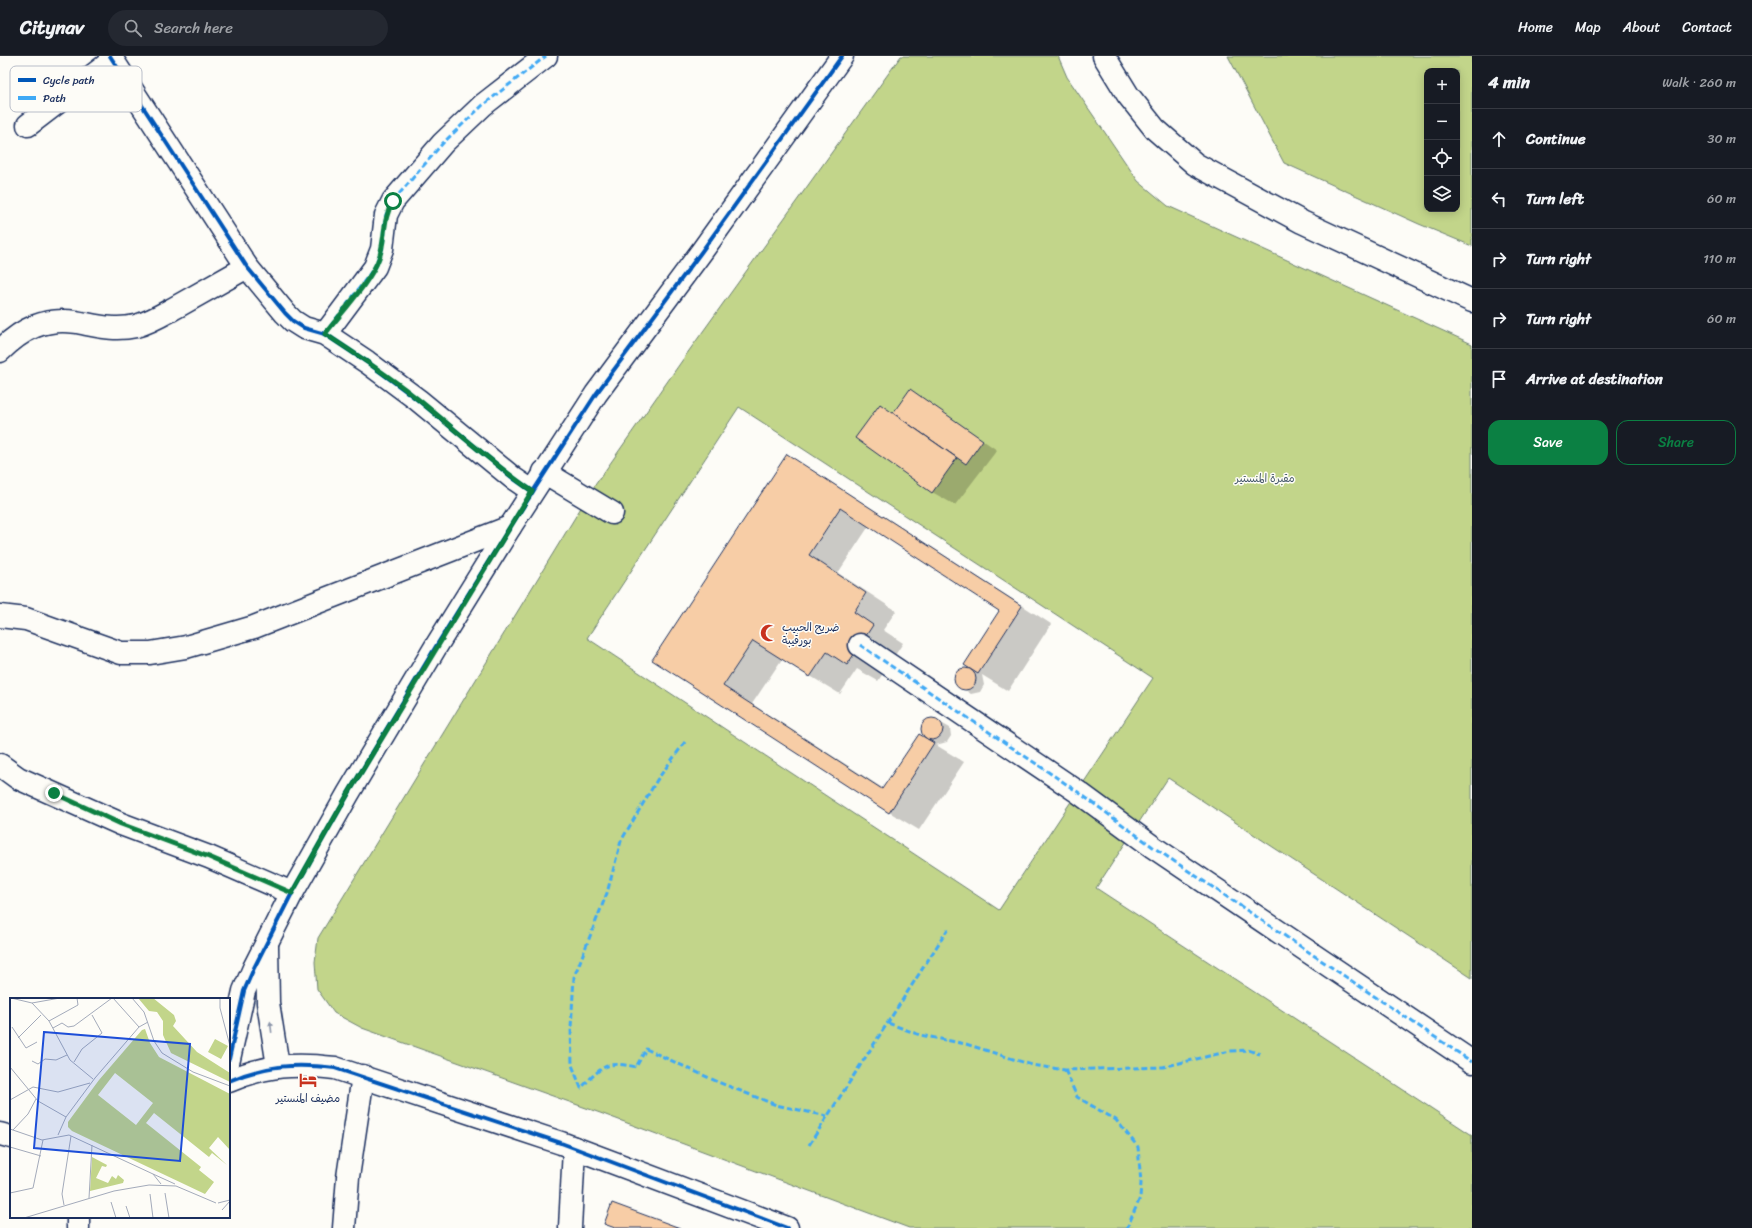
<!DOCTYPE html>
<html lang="en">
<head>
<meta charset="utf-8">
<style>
  :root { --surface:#171b24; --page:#242831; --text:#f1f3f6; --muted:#9ea1a6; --line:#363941; --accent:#0b8043 }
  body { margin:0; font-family:Sriracha,"Playpen Sans Arabic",sans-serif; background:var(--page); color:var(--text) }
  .controls { position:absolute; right:12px; top:12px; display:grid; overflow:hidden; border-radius:8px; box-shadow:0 2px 10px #0003 }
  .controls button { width:36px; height:36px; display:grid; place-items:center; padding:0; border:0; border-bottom:1px solid var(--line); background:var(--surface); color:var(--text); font:20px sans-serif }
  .stop { position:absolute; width:12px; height:12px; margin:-9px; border:3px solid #0b8043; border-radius:50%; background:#fff }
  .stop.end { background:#0b8043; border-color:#fff; box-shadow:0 1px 4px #0008 }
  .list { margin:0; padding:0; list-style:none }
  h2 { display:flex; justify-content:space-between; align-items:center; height:52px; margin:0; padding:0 16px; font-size:17px }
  h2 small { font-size:13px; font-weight:400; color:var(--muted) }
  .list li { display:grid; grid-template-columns:26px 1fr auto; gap:12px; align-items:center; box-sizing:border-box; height:60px; padding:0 16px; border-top:1px solid var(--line) }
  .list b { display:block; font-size:15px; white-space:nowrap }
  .list em { font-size:13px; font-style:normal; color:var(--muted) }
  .actions { display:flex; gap:8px; padding:12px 16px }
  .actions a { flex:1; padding:9px 0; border:1px solid var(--accent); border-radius:12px; text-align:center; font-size:14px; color:var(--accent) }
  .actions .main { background:var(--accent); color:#fff }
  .icon { flex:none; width:22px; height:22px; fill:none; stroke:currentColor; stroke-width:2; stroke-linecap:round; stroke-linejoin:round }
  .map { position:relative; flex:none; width:1472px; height:1172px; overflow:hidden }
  header { display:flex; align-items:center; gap:24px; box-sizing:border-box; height:56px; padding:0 20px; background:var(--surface); border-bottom:1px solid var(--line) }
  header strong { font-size:19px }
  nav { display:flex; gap:22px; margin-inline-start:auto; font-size:14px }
  .search { width:280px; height:36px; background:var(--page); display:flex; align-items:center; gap:10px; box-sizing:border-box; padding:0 14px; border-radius:22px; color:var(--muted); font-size:15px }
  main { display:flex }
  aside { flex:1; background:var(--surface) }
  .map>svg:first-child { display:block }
  .green { fill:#c2d58a; stroke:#6e8274; fill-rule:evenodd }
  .shadow { fill:#0003 }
  .building { fill:#f7cda6; stroke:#1b2f5e }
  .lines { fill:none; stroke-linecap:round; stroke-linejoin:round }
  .minor-casing { stroke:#1b2f5e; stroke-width:25 }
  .major-casing { stroke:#1b2f5e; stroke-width:25 }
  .minor { stroke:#fdfcf7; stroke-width:22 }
  .major { stroke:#fdfcf7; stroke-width:22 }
  .quiet { stroke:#3fa9f5; stroke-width:3; stroke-dasharray:6 3; stroke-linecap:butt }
  .cycleway-casing { stroke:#fdfcf7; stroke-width:6 }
  .cycleway { stroke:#0057b8; stroke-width:4 }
  .oneway { fill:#8c96aa }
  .route { stroke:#0b8043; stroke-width:5 }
  .labels { text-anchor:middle; stroke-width:3; stroke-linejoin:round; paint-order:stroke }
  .park-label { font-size:11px; fill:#455869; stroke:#fdfcf7 }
  .poi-label { font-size:11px; fill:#1b2f5e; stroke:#fdfcf7; text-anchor:start }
  .inset-road { fill:none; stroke:#a3aaba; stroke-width:1 }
  .view { fill:#1d4ed8; fill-opacity:0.15; stroke:#1d4ed8; stroke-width:2 }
  .inset-edge { fill:none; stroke:#1b2f5e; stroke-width:2 }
  .key { fill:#fdfcf7; stroke:#b9bec9; stroke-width:1 }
  .key-label { font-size:11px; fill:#1b2f5e }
</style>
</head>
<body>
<header>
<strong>Citynav</strong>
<div class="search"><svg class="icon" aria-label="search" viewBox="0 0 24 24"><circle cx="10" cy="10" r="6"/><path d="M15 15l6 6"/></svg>Search here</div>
<nav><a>Home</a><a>Map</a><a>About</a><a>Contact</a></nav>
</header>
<main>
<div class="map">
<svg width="1472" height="1172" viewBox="0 0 1472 1172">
  <rect width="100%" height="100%" fill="#fdfcf7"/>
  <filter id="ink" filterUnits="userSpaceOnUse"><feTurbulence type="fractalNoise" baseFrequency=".025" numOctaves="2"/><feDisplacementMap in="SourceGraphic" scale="8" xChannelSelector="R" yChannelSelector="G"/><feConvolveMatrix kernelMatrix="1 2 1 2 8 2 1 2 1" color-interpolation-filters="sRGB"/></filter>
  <g filter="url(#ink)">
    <g class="green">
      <path d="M 901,0 L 1058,0 L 1067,21 L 1138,125 L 1168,150 L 1472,288 L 1472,922 L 1168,722 L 1096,832 L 1472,1079 L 1472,1172 L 909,1172 L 603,1058 L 362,972 L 334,957 L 317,933 L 315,906 L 318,882 L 593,432 L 686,299 ZM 739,351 L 1153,622 L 999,854 L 587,582 Z"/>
      <path d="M 1228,0 L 1472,0 L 1472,190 L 1419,168 L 1284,107 ZM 1427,15 L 1457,15 L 1457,153 L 1427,153 Z"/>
    </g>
    <g class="shadow">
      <path d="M 910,334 L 997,394 L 955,449 L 932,436 L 880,349 L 894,357 Z"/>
      <path d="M 787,399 L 817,417 L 1051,568 L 1008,635 L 982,619 L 984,629 L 980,636 L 971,638 L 956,628 L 955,620 L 959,614 L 970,612 L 1000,555 L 869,470 L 838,517 L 896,555 L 883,574 L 903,587 L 878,625 L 857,613 L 840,638 L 782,603 L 752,648 L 884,733 L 924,682 L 922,671 L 926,664 L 934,663 L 950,672 L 951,680 L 947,686 L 936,689 L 964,706 L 919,774 L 889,756 L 654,604 Z"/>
    </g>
    <g class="building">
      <path d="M 910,333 L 983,384 L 966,408 L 893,357 Z"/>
      <path d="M 880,348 L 957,402 L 932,437 L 855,382 Z"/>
      <path d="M 787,398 L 1022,550 L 978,618 L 964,609 L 999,555 L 840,452 L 809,499 L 866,537 L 854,556 L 873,569 L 847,609 L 827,596 L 810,621 L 753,585 L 723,630 L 882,733 L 919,678 L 934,687 L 889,757 L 652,604 Z"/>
      <circle cx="965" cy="623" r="11"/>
      <circle cx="932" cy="673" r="11"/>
      <path d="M 612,1147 L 680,1172 L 615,1172 L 604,1168 Z"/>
    </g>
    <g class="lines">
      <g class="minor-casing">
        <g id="minor">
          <path d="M 110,0 L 247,211 L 285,257 L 293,265 L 304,272 L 325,278 L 367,306 L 418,344 L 513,422 L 532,435"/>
          <path d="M 28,69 L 113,4"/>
          <path d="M 325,278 L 375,211 L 382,193 L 386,159 L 393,145 L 443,87 L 483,49 L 546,0"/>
          <path d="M 0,295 C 22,273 45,261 76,266 C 98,270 114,275 136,270 C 151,266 165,257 178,250 C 201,237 224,224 247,211"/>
          <path d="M 544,416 L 612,457"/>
          <path d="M 0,560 L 26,563 L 121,597 L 150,597 L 186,591 L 254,571 L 510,471"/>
          <path d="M 860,589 L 1078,736 L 1153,791 L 1472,1006"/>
          <path d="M 0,709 L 18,722 L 121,768 L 209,801 L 292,837"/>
          <path d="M 267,890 L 268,947 L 278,1010"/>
          <path d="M 229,1003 L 244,935 L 254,912 L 292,837 L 348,738 L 435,592 L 510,471 L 596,338 L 702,195 L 842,0"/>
          <path d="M 229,1025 C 266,1009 295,1007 335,1012 L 561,1087 L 787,1172"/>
          <path d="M 0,1078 L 11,1081"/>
          <path d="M 78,1172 L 78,1161"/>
          <path d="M 344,1172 L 348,1121 L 363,1020"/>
          <path d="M 570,1172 L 574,1092"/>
        </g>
      </g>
      <g class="major-casing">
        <path id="major" d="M 1104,0 L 1128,39 L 1155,73 L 1195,108 L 1302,166 L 1472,245"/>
      </g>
      <use href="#minor" class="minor"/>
      <use href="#major" class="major"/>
      <g class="quiet">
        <path d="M 325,278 L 375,211 L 382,193 L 386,159 L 393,145 L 443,87 L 483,49 L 546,0"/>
        <path d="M 860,589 L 1078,736 L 1153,791 L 1472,1006"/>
        <path d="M 685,686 L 657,724 L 621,785 L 607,837 L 574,921 L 571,972 L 572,1009 L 581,1032 C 602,1011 605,1004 636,1011 L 646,993 L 718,1026 L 776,1049 L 827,1060"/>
        <path d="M 888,967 L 920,979 L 966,988 L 1032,1009 L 1065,1014 L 1163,1011 L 1230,995 L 1248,994 L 1260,998"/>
        <path d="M 1065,1014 L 1077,1041 L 1116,1064 L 1138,1091 L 1141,1127 L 1140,1142 L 1127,1172"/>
        <path d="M 809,1089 L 948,873"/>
      </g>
      <g class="cycleway-casing">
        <g id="cycleway">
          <path d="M 110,0 L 247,211 L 285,257 L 293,265 L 304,272 L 325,278 L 367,306 L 418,344 L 513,422 L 532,435"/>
          <path d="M 229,1003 L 244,935 L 254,912 L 292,837 L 348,738 L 435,592 L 510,471 L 596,338 L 702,195 L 842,0"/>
          <path d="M 229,1025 C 266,1009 295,1007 335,1012 L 561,1087 L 787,1172"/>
        </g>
      </g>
      <use href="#cycleway" class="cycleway"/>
    </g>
    <defs><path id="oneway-solid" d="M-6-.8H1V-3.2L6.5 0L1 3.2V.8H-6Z"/></defs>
    <use class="oneway" href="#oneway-solid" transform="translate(271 971) rotate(-97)"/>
  </g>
  <g class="lines" filter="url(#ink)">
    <path class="route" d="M 54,737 L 121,768 L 209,801 L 292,837 L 348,738 L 532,435 C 493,408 457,375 420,345 C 390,320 357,299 325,278 C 341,257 371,225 379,202 C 386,183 382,163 393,145"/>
  </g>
  <defs>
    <g id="mosque-bare" transform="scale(1.38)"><path d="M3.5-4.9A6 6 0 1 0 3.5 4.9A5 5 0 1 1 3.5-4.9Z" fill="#c8321e" stroke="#fdfcf7" stroke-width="2.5" paint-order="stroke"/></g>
    <g id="hotel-bare" transform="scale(1.38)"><path d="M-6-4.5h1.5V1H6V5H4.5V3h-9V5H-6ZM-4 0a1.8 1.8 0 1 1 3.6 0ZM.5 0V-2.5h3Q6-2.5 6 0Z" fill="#c8321e" stroke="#fdfcf7" stroke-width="2.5" paint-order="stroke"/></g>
  </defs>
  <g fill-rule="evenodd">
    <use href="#mosque-bare" x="769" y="577"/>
    <use href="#hotel-bare" x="308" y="1024"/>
  </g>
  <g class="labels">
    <g class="park-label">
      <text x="1265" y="426">مقبرة المنستير</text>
    </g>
    <g class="poi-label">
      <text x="782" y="575">ضريح الحبيب<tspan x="782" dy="13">بورقيبة</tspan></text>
      <text x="308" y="1046" text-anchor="middle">مضيف المنستير</text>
    </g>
  </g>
  <g transform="translate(10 942)">
    <rect width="220" height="220" fill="#fdfcf7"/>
    <path d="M 128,0 L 143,0 L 164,17 L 166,23 L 163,28 L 187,54 L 220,75 L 220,84 L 161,55 L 153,37 L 153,23 L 147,14 L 139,13 ZM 135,31 L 140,45 L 149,59 L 220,96 L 220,152 L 208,139 L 199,150 L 217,167 L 202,155 L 199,159 L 144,115 L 136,125 L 191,169 L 189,172 L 204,184 L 195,196 L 62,133 L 58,129 L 58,124 L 89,82 L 132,32 ZM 105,75 L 143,105 L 126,127 L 88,97 ZM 205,41 L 218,48 L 211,61 L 198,54 ZM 82,159 L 97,167 L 96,169 L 92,168 L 86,180 L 98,185 L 102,178 L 106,181 L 108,177 L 114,182 L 113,185 L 80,193 Z" fill="#c2d58a" fill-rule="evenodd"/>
    <path class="inset-road" d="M 1,0 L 22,5 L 50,0M 103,0 L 129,29M 122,0 L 134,14 L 144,43 L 152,55 L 183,74 L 220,88M 210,0 L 210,10 L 220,48M 22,5 L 39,23 L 60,62 L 83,81M 39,23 L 68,7 L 67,0M 2,29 L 16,50 L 27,44M 43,30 L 52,25 L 58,29 L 64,28 L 102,0M 8,40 L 31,17M 22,63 L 28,66 L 35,61 L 46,62 L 57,57M 64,64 L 72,51 L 92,35 L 82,17M 0,69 L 28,103 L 56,119M 0,102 L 23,89 L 48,94 L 80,85M 0,131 L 32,142 L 59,137 L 143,176 L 151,186M 3,132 L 18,116 L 26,101M 48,137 L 56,119 L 85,80 L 129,29 L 138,24M 0,149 L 31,158M 143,176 L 165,186M 0,195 L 23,190 L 33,142M 155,195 L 159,220M 140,196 L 143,220M 79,200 L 82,147M 101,204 L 106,220M 208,205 L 220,202M 54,207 L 52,196 L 61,138M 116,208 L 120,220M 212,212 L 220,203M 14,220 L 104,193 L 139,187 L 166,188 L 206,205"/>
    <path class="view" d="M 34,34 L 180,46 L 170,163 L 24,150 Z"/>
    <rect width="220" height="220" class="inset-edge"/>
  </g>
  <rect x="10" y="10" width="132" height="46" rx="6" class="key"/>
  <rect x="18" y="22" width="18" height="4" fill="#0057b8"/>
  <rect x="18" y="40" width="18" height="4" fill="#3fa9f5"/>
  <g class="key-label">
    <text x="43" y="28">Cycle path</text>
    <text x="43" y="46">Path</text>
  </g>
</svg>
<div class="controls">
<button>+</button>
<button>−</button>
<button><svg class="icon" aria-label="locate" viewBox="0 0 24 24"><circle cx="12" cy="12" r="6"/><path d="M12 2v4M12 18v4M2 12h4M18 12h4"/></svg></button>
<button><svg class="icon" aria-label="layers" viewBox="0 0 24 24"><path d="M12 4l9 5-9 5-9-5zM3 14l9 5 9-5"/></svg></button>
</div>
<div class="stop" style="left:393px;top:145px"></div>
<div class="stop end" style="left:54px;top:737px"></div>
</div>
<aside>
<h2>4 min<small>Walk · 260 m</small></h2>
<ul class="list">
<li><svg class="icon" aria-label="ahead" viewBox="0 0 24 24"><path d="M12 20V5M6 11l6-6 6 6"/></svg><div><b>Continue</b></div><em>30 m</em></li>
<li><svg class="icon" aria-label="left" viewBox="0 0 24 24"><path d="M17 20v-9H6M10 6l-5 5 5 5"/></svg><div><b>Turn left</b></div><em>60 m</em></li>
<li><svg class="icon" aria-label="right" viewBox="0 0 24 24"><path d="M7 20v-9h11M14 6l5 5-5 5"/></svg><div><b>Turn right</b></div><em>110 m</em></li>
<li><svg class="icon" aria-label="right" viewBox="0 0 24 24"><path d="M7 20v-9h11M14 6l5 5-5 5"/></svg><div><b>Turn right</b></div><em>60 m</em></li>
<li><svg class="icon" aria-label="arrive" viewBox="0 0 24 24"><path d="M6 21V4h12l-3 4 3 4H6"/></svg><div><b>Arrive at destination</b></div></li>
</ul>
<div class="actions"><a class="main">Save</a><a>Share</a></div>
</aside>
</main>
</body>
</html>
